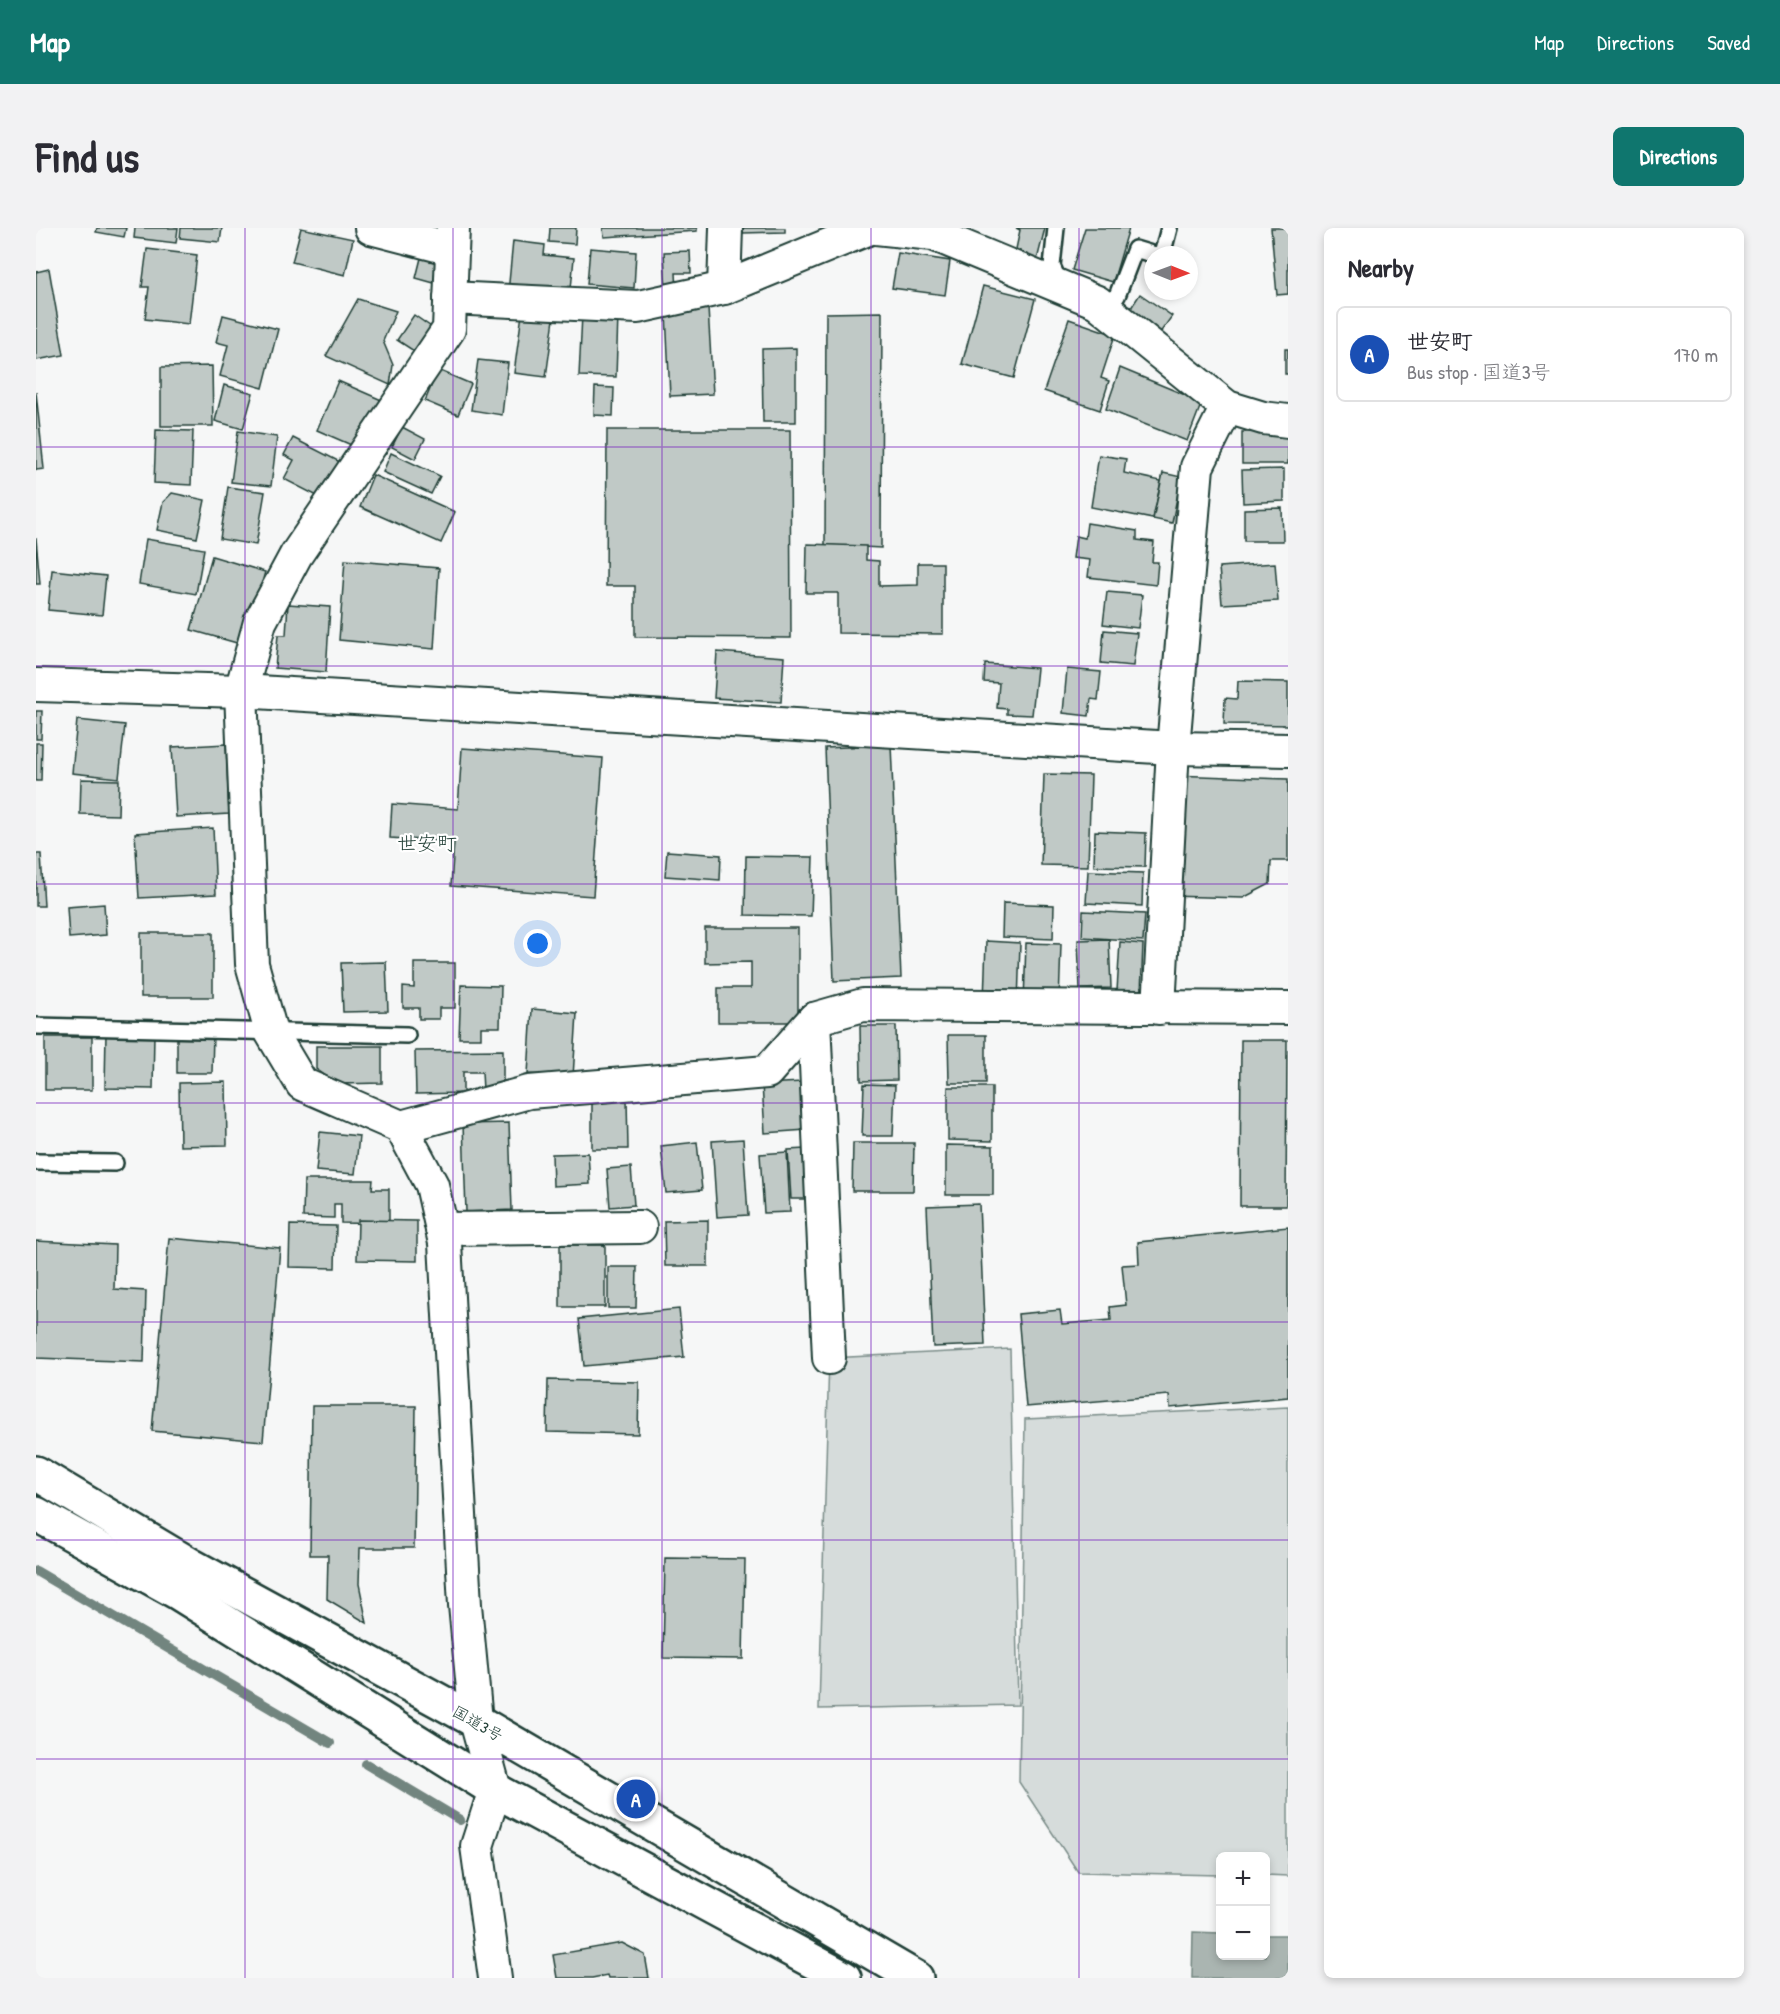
<!DOCTYPE html>
<html lang="en">
<head>
<meta charset="utf-8">
<style>
  :root { --surface:#fff; --page:#f2f2f3; --text:#2b2b33; --muted:#7c7c81; --line:#e1e1e2; --accent:#0f766e }
  body { margin:0; font-family:"Patrick Hand","Klee One",sans-serif; background:var(--page); color:var(--text) }
  .controls { position:absolute; right:18px; bottom:18px; display:grid; overflow:hidden; border-radius:9px; box-shadow:0 3px 9px #0003 }
  .controls button { width:54px; height:54px; display:grid; place-items:center; padding:0; border:0; border-bottom:2px solid var(--line); background:var(--surface); color:var(--text); font:30px sans-serif }
  .compass { position:absolute; left:1108px; top:18px; width:54px; height:54px; border-radius:50%; background:var(--surface); box-shadow:0 3px 9px #0003; rotate:91deg }
  .you { position:absolute; left:502px; top:716px; width:21px; height:21px; margin:-15px; border:4px solid #fff; border-radius:50%; background:#1a73e8; box-shadow:0 0 0 9px #1a73e833 }
  .badge { display:grid; place-items:center; width:39px; height:39px; border-radius:50%; background:var(--accent); color:#fff; font-size:20px; font-weight:700 }
  .pin { position:absolute; translate:-50% -50%; border:3px solid #fff; box-shadow:0 2px 6px #0006 }
  .list { margin:0; padding:0; list-style:none }
  h2 { display:flex; justify-content:space-between; align-items:center; height:78px; margin:0; padding:0 24px; font-size:26px }
  h2 small { font-size:20px; font-weight:400; color:var(--muted) }
  .list li { display:grid; grid-template-columns:39px 1fr auto; gap:18px; align-items:center; box-sizing:border-box; height:96px; margin:0 12px 12px; padding:0 12px; border:2px solid var(--line); border-radius:9px }
  .list b { display:block; font-size:22px; white-space:nowrap }
  .list p { margin:0; font-size:20px; white-space:nowrap; color:var(--muted) }
  .list em { font-size:20px; font-style:normal; color:var(--muted) }
  .map { position:relative; flex:none; width:1252px; height:1750px; overflow:hidden; border-radius:9px }
  header { display:flex; align-items:center; gap:36px; box-sizing:border-box; height:84px; padding:0 30px; background:var(--accent); color:#fff }
  header strong { font-size:28px }
  nav { display:flex; gap:33px; margin-inline-start:auto; font-size:21px }
  .intro { display:flex; align-items:center; justify-content:space-between; box-sizing:border-box; height:144px; padding:0 36px }
  h1 { margin:0; font-size:42px }
  .button { padding:15px 27px; border-radius:9px; background:var(--accent); color:#fff; font-size:21px; font-weight:700 }
  main { display:flex; gap:36px; padding:0 36px }
  aside { flex:1; background:var(--surface); border-radius:9px; box-shadow:0 3px 9px #0003 }
  .map>svg:first-child { display:block }
  .green { fill:#d6dcdb; stroke:#7a8c88; stroke-width:1.5 }
  .water { fill:#aab5b1; stroke:#72857f; stroke-width:1.5 }
  .lines { fill:none; stroke-linecap:round; stroke-linejoin:round }
  .stream { stroke:#72857f; stroke-width:10 }
  .building { fill:#c0c9c6; stroke:#1f3d34; stroke-width:1.5 }
  .service-casing { stroke:#1f3d34; stroke-width:20 }
  .minor-casing { stroke:#1f3d34; stroke-width:36 }
  .trunk-casing { stroke:#1f3d34; stroke-width:38 }
  .service { stroke:#fff; stroke-width:15 }
  .minor { stroke:#fff; stroke-width:32 }
  .trunk { stroke:#fff; stroke-width:33 }
  .grid { fill:none; stroke:#7b2cbf; stroke-width:1.5; stroke-opacity:0.55 }
  .labels { text-anchor:middle; stroke-width:4.5; stroke-linejoin:round; paint-order:stroke }
  .street-label { font-size:16px; fill:#1f3d34; stroke:#fff }
  .quarter-label { font-size:20px; fill:#1f3d34; stroke:#fff }
</style>
</head>
<body>
<header>
<strong>Map</strong>
<nav><a>Map</a><a>Directions</a><a>Saved</a></nav>
</header>
<div class="intro"><h1>Find us</h1><a class="button">Directions</a></div>
<main>
<div class="map">
<svg width="1252" height="1750" viewBox="0 0 1252 1750">
  <rect width="100%" height="100%" fill="#f6f7f7"/>
  <filter id="ink" filterUnits="userSpaceOnUse"><feTurbulence type="fractalNoise" baseFrequency=".0167" numOctaves="2"/><feDisplacementMap in="SourceGraphic" scale="12" xChannelSelector="R" yChannelSelector="G"/><feConvolveMatrix kernelMatrix="1 2 1 2 8 2 1 2 1" color-interpolation-filters="sRGB"/></filter>
  <g filter="url(#ink)">
    <g class="green">
      <path d="M 974,1121 L 982,1477 L 783,1481 L 793,1130 Z"/>
      <path d="M 1252,1179 L 1252,1648 L 1230,1647 L 1230,1628 L 1184,1628 L 1184,1647 L 1042,1644 L 983,1554 L 989,1191 Z"/>
    </g>
    <path class="water" d="M 1157,1704 L 1184,1705 L 1184,1728 L 1230,1728 L 1230,1707 L 1252,1707 L 1252,1750 L 1156,1750 Z"/>
    <g class="lines">
      <g class="stream">
        <path d="M 0,1343 L 294,1515"/>
        <path d="M 330,1536 L 424,1592"/>
      </g>
    </g>
    <g class="building">
      <path d="M 61,0 L 90,0 L 88,9 L 60,4 Z"/>
      <path d="M 99,0 L 142,0 L 140,15 L 98,10 Z"/>
      <path d="M 145,0 L 186,0 L 184,14 L 144,10 Z"/>
      <path d="M 265,0 L 317,11 L 309,47 L 256,34 Z"/>
      <path d="M 514,0 L 540,0 L 539,16 L 513,14 Z"/>
      <path d="M 567,0 L 661,0 L 661,3 L 568,9 Z"/>
      <path d="M 707,0 L 749,0 L 749,4 L 707,5 Z"/>
      <path d="M 980,0 L 1009,0 L 1001,32 L 980,21 L 984,2 Z"/>
      <path d="M 1049,0 L 1093,0 L 1077,54 L 1036,42 Z"/>
      <path d="M 1235,0 L 1252,0 L 1252,66 L 1241,67 Z"/>
      <path d="M 477,13 L 509,17 L 508,27 L 538,30 L 534,71 L 472,65 Z"/>
      <path d="M 554,20 L 600,24 L 598,60 L 551,56 Z"/>
      <path d="M 111,21 L 161,27 L 153,96 L 109,91 L 113,59 L 106,59 Z"/>
      <path d="M 654,23 L 655,45 L 640,45 L 641,63 L 630,64 L 628,24 Z"/>
      <path d="M 862,25 L 914,33 L 909,67 L 856,60 Z"/>
      <path d="M 386,26 L 404,30 L 398,55 L 380,50 Z"/>
      <path d="M 13,41 L 28,127 L 0,132 L 0,44 Z"/>
      <path d="M 947,58 L 999,71 L 978,150 L 926,136 Z"/>
      <path d="M 1104,66 L 1136,88 L 1121,109 L 1091,86 Z"/>
      <path d="M 322,71 L 360,83 L 347,113 L 357,137 L 354,157 L 290,128 Z"/>
      <path d="M 672,80 L 677,166 L 634,168 L 630,85 Z"/>
      <path d="M 846,84 L 845,320 L 789,317 L 790,85 Z"/>
      <path d="M 486,86 L 518,91 L 510,149 L 478,145 Z"/>
      <path d="M 187,87 L 242,101 L 227,160 L 184,148 L 192,117 L 180,114 Z"/>
      <path d="M 378,87 L 398,101 L 381,125 L 361,112 Z"/>
      <path d="M 546,87 L 582,87 L 580,149 L 543,148 Z"/>
      <path d="M 1033,91 L 1079,107 L 1065,150 L 1073,153 L 1064,182 L 1008,163 Z"/>
      <path d="M 760,120 L 760,194 L 727,194 L 726,121 Z"/>
      <rect x="1249" y="121" width="3" height="25"/>
      <path d="M 442,132 L 472,135 L 466,187 L 435,182 Z"/>
      <path d="M 176,138 L 177,198 L 125,198 L 125,139 Z"/>
      <path d="M 1084,140 L 1166,174 L 1151,213 L 1070,181 Z"/>
      <path d="M 402,142 L 435,156 L 422,187 L 389,173 Z"/>
      <path d="M 302,153 L 350,174 L 329,223 L 281,202 Z"/>
      <path d="M 188,157 L 217,165 L 207,201 L 179,193 Z"/>
      <path d="M 559,159 L 578,160 L 577,188 L 558,187 Z"/>
      <path d="M 0,164 L 8,241 L 0,242 Z"/>
      <path d="M 366,199 L 389,211 L 379,231 L 356,219 Z"/>
      <path d="M 120,202 L 157,203 L 155,257 L 118,255 Z"/>
      <path d="M 571,202 L 754,202 L 755,410 L 599,409 L 599,358 L 570,358 Z"/>
      <path d="M 202,203 L 241,209 L 235,258 L 195,254 Z"/>
      <rect x="1206" y="204" width="46" height="32"/>
      <path d="M 257,210 L 310,237 L 291,273 L 248,251 L 258,232 L 248,227 Z"/>
      <path d="M 355,225 L 404,248 L 395,266 L 347,244 Z"/>
      <path d="M 1063,227 L 1090,231 L 1088,245 L 1125,253 L 1117,291 L 1055,279 Z"/>
      <path d="M 1248,241 L 1248,273 L 1207,275 L 1206,242 Z"/>
      <path d="M 1127,245 L 1145,249 L 1136,295 L 1117,291 Z"/>
      <path d="M 337,247 L 419,284 L 405,315 L 324,279 Z"/>
      <path d="M 192,259 L 229,264 L 220,317 L 184,311 Z"/>
      <path d="M 136,265 L 169,272 L 161,310 L 121,302 L 127,274 Z"/>
      <path d="M 1246,280 L 1247,313 L 1208,313 L 1208,281 Z"/>
      <path d="M 1051,295 L 1101,303 L 1101,312 L 1118,314 L 1116,334 L 1122,334 L 1120,357 L 1052,349 L 1054,332 L 1037,330 L 1040,308 L 1049,310 Z"/>
      <path d="M 0,310 L 4,356 L 0,356 Z"/>
      <path d="M 110,311 L 168,321 L 160,366 L 103,356 Z"/>
      <path d="M 771,316 L 830,318 L 830,332 L 843,333 L 843,358 L 882,357 L 882,335 L 907,335 L 907,406 L 802,405 L 802,365 L 770,365 Z"/>
      <path d="M 176,328 L 229,344 L 208,417 L 155,402 Z"/>
      <path d="M 309,332 L 403,340 L 398,421 L 303,412 Z"/>
      <path d="M 1239,335 L 1242,373 L 1186,376 L 1183,339 Z"/>
      <path d="M 16,342 L 70,348 L 66,387 L 12,382 Z"/>
      <path d="M 1071,364 L 1106,367 L 1102,400 L 1067,396 Z"/>
      <path d="M 252,376 L 294,379 L 290,444 L 239,440 L 242,407 L 250,407 Z"/>
      <path d="M 1068,402 L 1101,405 L 1097,438 L 1065,435 Z"/>
      <path d="M 681,424 L 748,429 L 745,474 L 678,470 Z"/>
      <path d="M 949,436 L 1001,440 L 996,487 L 971,486 L 971,481 L 961,480 L 963,455 L 948,454 Z"/>
      <path d="M 1031,441 L 1065,444 L 1062,472 L 1055,471 L 1053,488 L 1027,485 Z"/>
      <path d="M 1202,453 L 1252,454 L 1252,497 L 1188,496 L 1189,470 L 1201,471 Z"/>
      <path d="M 0,483 L 6,483 L 5,511 L 0,511 Z"/>
      <path d="M 41,492 L 89,497 L 83,550 L 36,545 Z"/>
      <path d="M 0,515 L 6,515 L 5,553 L 0,553 Z"/>
      <path d="M 190,516 L 193,586 L 140,589 L 136,519 Z"/>
      <path d="M 855,517 L 865,750 L 798,753 L 789,520 Z"/>
      <path d="M 426,520 L 567,530 L 557,668 L 415,658 L 418,614 L 354,610 L 356,576 L 422,581 Z"/>
      <path d="M 1008,546 L 1055,547 L 1052,638 L 1005,637 Z"/>
      <path d="M 1136,547 L 1252,551 L 1252,633 L 1235,633 L 1234,656 L 1207,670 L 1132,668 Z"/>
      <path d="M 45,551 L 83,552 L 82,587 L 44,586 Z"/>
      <path d="M 177,600 L 180,666 L 103,670 L 99,605 Z"/>
      <path d="M 1059,603 L 1110,605 L 1109,639 L 1058,638 Z"/>
      <path d="M 631,623 L 685,627 L 684,652 L 629,648 Z"/>
      <path d="M 0,626 L 5,626 L 8,678 L 0,678 Z"/>
      <path d="M 710,628 L 777,629 L 775,688 L 709,687 Z"/>
      <path d="M 1052,643 L 1107,645 L 1106,678 L 1050,675 Z"/>
      <path d="M 967,675 L 1018,677 L 1017,711 L 966,709 Z"/>
      <path d="M 68,676 L 70,707 L 33,710 L 31,679 Z"/>
      <path d="M 1047,683 L 1109,686 L 1107,713 L 1046,709 Z"/>
      <path d="M 669,700 L 762,700 L 762,794 L 682,794 L 682,760 L 715,760 L 715,734 L 669,735 Z"/>
      <rect x="105" y="705" width="72" height="64"/>
      <path d="M 1073,711 L 1075,760 L 1044,761 L 1042,712 Z"/>
      <path d="M 950,713 L 984,715 L 982,775 L 948,774 Z"/>
      <path d="M 1084,714 L 1107,716 L 1105,765 L 1081,763 Z"/>
      <path d="M 990,715 L 1025,716 L 1023,775 L 988,774 Z"/>
      <path d="M 350,734 L 352,783 L 307,784 L 305,735 Z"/>
      <path d="M 378,735 L 419,735 L 419,780 L 403,780 L 403,791 L 383,791 L 383,780 L 367,780 L 367,759 L 378,760 Z"/>
      <path d="M 425,757 L 465,758 L 464,799 L 445,799 L 445,810 L 423,810 Z"/>
      <path d="M 496,781 L 541,785 L 537,849 L 492,846 Z"/>
      <path d="M 824,798 L 860,798 L 861,852 L 825,853 Z"/>
      <path d="M 70,804 L 118,805 L 117,861 L 69,860 Z"/>
      <path d="M 141,806 L 177,806 L 176,845 L 141,845 Z"/>
      <path d="M 912,807 L 950,807 L 950,855 L 913,855 Z"/>
      <rect x="9" y="809" width="47" height="53"/>
      <path d="M 1205,812 L 1251,812 L 1250,978 L 1204,978 Z"/>
      <path d="M 280,818 L 346,818 L 346,855 L 302,856 L 280,841 Z"/>
      <path d="M 467,822 L 467,862 L 447,862 L 446,844 L 427,844 L 427,865 L 380,866 L 379,823 Z"/>
      <path d="M 190,854 L 191,917 L 144,918 L 143,855 Z"/>
      <path d="M 767,854 L 770,902 L 729,905 L 726,856 Z"/>
      <path d="M 828,856 L 859,857 L 857,908 L 826,908 Z"/>
      <path d="M 912,859 L 956,859 L 956,913 L 912,912 Z"/>
      <path d="M 556,871 L 591,871 L 592,921 L 556,921 Z"/>
      <path d="M 473,895 L 476,982 L 430,984 L 427,896 Z"/>
      <path d="M 284,904 L 323,908 L 319,946 L 280,943 Z"/>
      <path d="M 707,911 L 712,987 L 681,989 L 676,913 Z"/>
      <path d="M 661,914 L 666,962 L 630,965 L 625,918 Z"/>
      <path d="M 817,915 L 878,915 L 877,963 L 816,963 Z"/>
      <path d="M 910,917 L 957,918 L 957,967 L 910,967 Z"/>
      <path d="M 769,921 L 771,971 L 755,971 L 752,922 Z"/>
      <path d="M 751,924 L 754,984 L 728,985 L 724,926 Z"/>
      <path d="M 552,925 L 554,956 L 517,958 L 516,926 Z"/>
      <path d="M 595,939 L 598,977 L 574,979 L 571,941 Z"/>
      <path d="M 268,952 L 337,952 L 336,961 L 353,961 L 353,996 L 305,995 L 305,976 L 298,976 L 298,990 L 267,989 Z"/>
      <path d="M 943,976 L 949,1117 L 897,1119 L 891,978 Z"/>
      <path d="M 322,992 L 381,993 L 381,1033 L 321,1032 Z"/>
      <path d="M 672,992 L 672,1038 L 629,1038 L 628,993 Z"/>
      <path d="M 254,997 L 300,998 L 299,1040 L 253,1039 Z"/>
      <path d="M 1252,999 L 1252,1169 L 1134,1180 L 1133,1167 L 990,1179 L 982,1086 L 1024,1082 L 1026,1096 L 1075,1092 L 1074,1079 L 1090,1077 L 1086,1037 L 1103,1036 L 1102,1014 Z"/>
      <path d="M 133,1010 L 244,1020 L 227,1213 L 116,1203 Z"/>
      <path d="M 0,1013 L 79,1017 L 78,1061 L 110,1063 L 108,1134 L 0,1130 Z"/>
      <rect x="524" y="1017" width="45" height="62"/>
      <path d="M 572,1039 L 601,1039 L 600,1080 L 572,1080 Z"/>
      <path d="M 643,1081 L 648,1129 L 548,1138 L 543,1091 Z"/>
      <path d="M 512,1152 L 603,1154 L 602,1206 L 511,1204 Z"/>
      <path d="M 276,1178 L 380,1178 L 378,1320 L 324,1320 L 323,1356 L 331,1395 L 291,1371 L 292,1327 L 274,1327 Z"/>
      <path d="M 629,1330 L 709,1331 L 707,1431 L 627,1430 Z"/>
      <path d="M 586,1715 L 609,1727 L 613,1750 L 572,1750 L 571,1747 L 556,1750 L 521,1750 L 517,1727 Z"/>
    </g>
    <g class="lines">
      <g class="service-casing">
        <g id="service">
          <path d="M 1020,0 L 1016,38 L 1024,56"/>
          <path d="M 1126,27 L 1133,0"/>
          <path d="M 1065,77 L 1081,68 L 1099,21 L 1119,27"/>
          <path d="M 0,798 L 371,807"/>
          <path d="M 0,934 L 79,935"/>
        </g>
      </g>
      <g class="minor-casing">
        <g id="minor">
          <path d="M 335,0 L 416,21"/>
          <path d="M 417,0 L 413,101 L 260,327 L 224,394 L 205,463 L 216,736 L 235,804 L 266,856 L 365,899 L 493,864 L 731,844 L 778,791 L 827,777 L 1252,780"/>
          <path d="M 840,0 L 897,6 L 1061,74 L 1191,179 L 1227,190 L 1252,193"/>
          <path d="M 688,60 L 690,0"/>
          <path d="M 414,70 L 602,79 L 688,60 L 834,0"/>
          <path d="M 0,457 L 205,463 L 1137,520 L 1252,522"/>
          <path d="M 1123,780 L 1137,520 L 1161,239 L 1191,179"/>
          <path d="M 778,791 L 793,1130"/>
          <path d="M 365,899 L 396,957 L 409,1015 L 429,1377 L 440,1493 L 459,1562 L 441,1618 L 459,1750"/>
          <path d="M 406,1001 L 604,999"/>
        </g>
      </g>
      <g class="trunk-casing">
        <g id="trunk">
          <path d="M 0,1245 L 156,1338 L 440,1493 L 880,1750"/>
          <path d="M 0,1286 L 141,1364 L 459,1562 L 808,1750"/>
        </g>
      </g>
      <use href="#service" class="service"/>
      <use href="#minor" class="minor"/>
      <use href="#trunk" class="trunk"/>
    </g>
  </g>
  <path class="grid" d="M 209,0 L 209,1750M 417,0 L 417,1750M 626,0 L 626,1750M 835,0 L 835,1750M 1043,0 L 1043,1750M 0,219 L 1252,219M 0,438 L 1252,438M 0,656 L 1252,656M 0,875 L 1252,875M 0,1094 L 1252,1094M 0,1312 L 1252,1312M 0,1531 L 1252,1531"/>
  <g class="labels">
    <g class="street-label">
      <text transform="translate(442 1495) rotate(30)" y="6">国道3号</text>
    </g>
    <g class="quarter-label">
      <text x="391" y="622">世安町</text>
    </g>
  </g>
</svg>
<div class="controls">
<button>+</button>
<button>−</button>
</div>
<svg class="compass" viewBox="-18 -18 36 36"><path d="M0-13l5 13h-10z" fill="#e53935"/><path d="M0 13l5-13h-10z" fill="#7c7c81"/></svg>
<div class="you"></div>
<div class="pin badge" style="left:600px;top:1571px;background:#1a4fb4">A</div>
</div>
<aside>
<h2>Nearby<small></small></h2>
<ul class="list">
<li><span class="badge" style="background:#1a4fb4">A</span><div><b>世安町</b><p>Bus stop · 国道3号</p></div><em>170 m</em></li>
</ul>
</aside>
</main>
</body>
</html>
